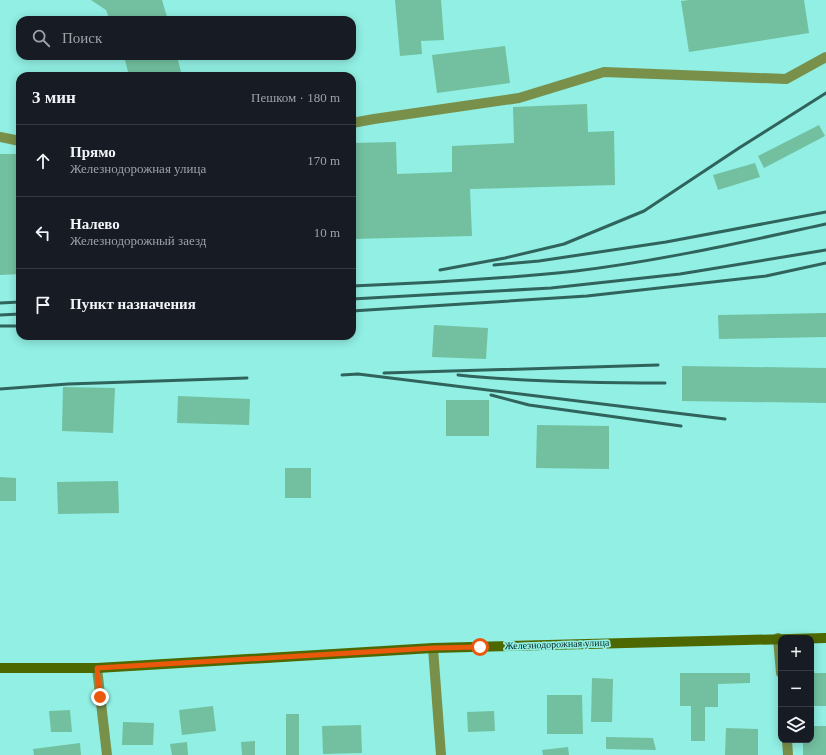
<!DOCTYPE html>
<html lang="ru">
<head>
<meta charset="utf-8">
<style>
	body { margin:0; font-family:Georgia,serif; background:#20242c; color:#f1f3f6 }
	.controls { position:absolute; right:12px; bottom:12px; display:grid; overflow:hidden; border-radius:8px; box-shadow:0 2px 10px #0003 }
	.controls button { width:36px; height:36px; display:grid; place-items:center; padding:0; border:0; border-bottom:1px solid #363941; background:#171b24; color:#f1f3f6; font:20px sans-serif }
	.stop { position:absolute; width:12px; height:12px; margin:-9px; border:3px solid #ea580c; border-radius:50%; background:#fff }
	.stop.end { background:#ea580c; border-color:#fff; box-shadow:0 1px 4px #0008 }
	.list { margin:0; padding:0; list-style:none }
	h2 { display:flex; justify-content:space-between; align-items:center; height:52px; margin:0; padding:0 16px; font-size:17px }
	h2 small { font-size:13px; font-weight:400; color:#9ea1a6 }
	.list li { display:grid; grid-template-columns:26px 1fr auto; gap:12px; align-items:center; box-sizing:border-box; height:72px; padding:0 16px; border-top:1px solid #363941 }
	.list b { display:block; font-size:15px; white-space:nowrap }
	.list p { margin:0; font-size:13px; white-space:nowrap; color:#9ea1a6 }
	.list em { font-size:13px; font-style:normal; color:#9ea1a6 }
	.icon { flex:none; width:22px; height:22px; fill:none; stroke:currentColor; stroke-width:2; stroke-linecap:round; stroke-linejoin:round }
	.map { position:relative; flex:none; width:826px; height:755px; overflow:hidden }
	.search { position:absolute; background:#171b24; box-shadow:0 2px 10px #0003; left:16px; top:16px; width:340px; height:44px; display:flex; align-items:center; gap:10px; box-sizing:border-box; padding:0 14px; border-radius:12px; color:#9ea1a6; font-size:15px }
	.panel { position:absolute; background:#171b24; box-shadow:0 2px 10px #0003; left:16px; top:72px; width:340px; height:268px; border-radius:12px }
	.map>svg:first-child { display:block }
</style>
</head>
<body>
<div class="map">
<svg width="826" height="755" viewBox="0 0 826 755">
	<rect width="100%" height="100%" fill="#91efe3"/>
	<g fill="#72c09f">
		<polygon points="91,0 162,0 168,20 110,20 106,10"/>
		<polygon points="395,0 441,0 444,40 421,41 422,54 400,56"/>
		<polygon points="689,0 804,0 809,33 689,52 681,1"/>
		<polygon points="505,46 510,83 437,93 432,55"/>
		<polygon points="124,56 177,56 182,76 129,76"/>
		<polygon points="587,104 588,132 614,131 615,185 470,189 472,236 352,239 352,143 396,142 397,174 452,172 452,146 514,143 513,107"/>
		<polygon points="819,125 825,136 764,168 758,156"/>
		<polygon points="0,154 20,154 20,274 0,275"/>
		<polygon points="755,163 760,177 718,190 713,175"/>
		<polygon points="826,313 826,337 719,339 718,315"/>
		<polygon points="434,325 488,328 486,359 432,357"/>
		<polygon points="682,366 826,368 826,403 682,401"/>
		<polygon points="63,387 115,388 113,433 62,431"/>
		<polygon points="178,396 250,399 249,425 177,423"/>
		<rect x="446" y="400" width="43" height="36"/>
		<polygon points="537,425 609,426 609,469 536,468"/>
		<rect x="285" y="468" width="26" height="30"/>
		<polygon points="0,477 16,478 16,501 0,501"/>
		<polygon points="118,481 119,513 58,514 57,482"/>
		<polygon points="680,673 750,673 750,683 718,684 718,707 705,707 705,741 691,741 691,706 680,706"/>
		<rect x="811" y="673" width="15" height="33"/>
		<polygon points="592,678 613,679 612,722 591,722"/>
		<polygon points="547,695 582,695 583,734 547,734"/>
		<polygon points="213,706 216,731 182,735 179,710"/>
		<polygon points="70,710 72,732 51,732 49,711"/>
		<polygon points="494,711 495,731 468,732 467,712"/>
		<rect x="286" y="714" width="13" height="41"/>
		<polygon points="123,722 154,723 153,745 122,745"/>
		<polygon points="361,725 362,753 323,754 322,726"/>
		<polygon points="811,726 826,726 826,755 803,755 803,740 811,740"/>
		<polygon points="726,728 758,729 758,755 725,755"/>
		<polygon points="606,737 653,738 656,750 606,749"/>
		<polygon points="255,741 255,755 242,755 241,742"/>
		<polygon points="187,742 188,755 172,755 170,744"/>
		<polygon points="80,743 81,755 34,755 33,749"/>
		<polygon points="568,747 569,755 543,755 542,750"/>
	</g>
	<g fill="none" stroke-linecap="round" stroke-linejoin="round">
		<g stroke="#78904a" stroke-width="10">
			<polyline points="352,123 374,119 519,98 604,72 786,79 826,57"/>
			<polyline points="0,137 20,141"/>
			<polyline points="778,638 781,673"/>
			<polyline points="433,648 441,755"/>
			<polyline points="97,668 107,755"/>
			<polyline points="787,740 788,755"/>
		</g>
		<polyline stroke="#4e6800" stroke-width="10" points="0,668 97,668 433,648 826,638"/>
		<g stroke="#31635d" stroke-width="3">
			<polyline points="494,265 539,261 666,242 826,212"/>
			<polyline points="440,270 505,258 564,244 644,211 739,148 826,93"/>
			<path d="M352,286C427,283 502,279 576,271C660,261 743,242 826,224"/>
			<polyline points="352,299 551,288 680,274 826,250"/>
			<polyline points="0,303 20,302"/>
			<polyline points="352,311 587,296 766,276 826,263"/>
			<polyline points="0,315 20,314"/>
			<polyline points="0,326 20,326"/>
			<polyline points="384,373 658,365"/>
			<polyline points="342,375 358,374 725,419"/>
			<path d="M458,375C527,382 596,383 665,383"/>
			<polyline points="0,389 68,384 247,378"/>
			<polyline points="491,395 529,405 681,426"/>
		</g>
	</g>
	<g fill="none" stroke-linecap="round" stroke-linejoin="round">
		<polyline stroke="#ea580c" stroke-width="5" points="100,697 97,668 433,648 480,647"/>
	</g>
	<g text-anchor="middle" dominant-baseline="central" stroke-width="3.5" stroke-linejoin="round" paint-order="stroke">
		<g font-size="10" fill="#052421" stroke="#91efe3">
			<text transform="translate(557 644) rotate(-2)">Железнодорожная улица</text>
		</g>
	</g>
</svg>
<div class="controls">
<button>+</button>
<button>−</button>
<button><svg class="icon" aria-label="layers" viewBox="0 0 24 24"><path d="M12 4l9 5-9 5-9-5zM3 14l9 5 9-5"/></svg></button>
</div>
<div class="stop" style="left:480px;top:647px"></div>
<div class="stop end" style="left:100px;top:697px"></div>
<div class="search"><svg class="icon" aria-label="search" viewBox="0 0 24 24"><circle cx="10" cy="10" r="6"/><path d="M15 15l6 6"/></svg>Поиск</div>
<section class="panel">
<h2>3 мин<small>Пешком · 180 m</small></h2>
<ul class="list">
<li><svg class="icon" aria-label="ahead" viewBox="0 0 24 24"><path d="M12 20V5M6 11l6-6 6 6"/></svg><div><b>Прямо</b><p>Железнодорожная улица</p></div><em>170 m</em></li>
<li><svg class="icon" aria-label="left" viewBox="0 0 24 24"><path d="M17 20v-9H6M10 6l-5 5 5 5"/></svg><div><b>Налево</b><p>Железнодорожный заезд</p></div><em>10 m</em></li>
<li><svg class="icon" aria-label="arrive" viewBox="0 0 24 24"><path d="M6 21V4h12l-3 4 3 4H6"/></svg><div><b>Пункт назначения</b></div></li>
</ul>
</section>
</div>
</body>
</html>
